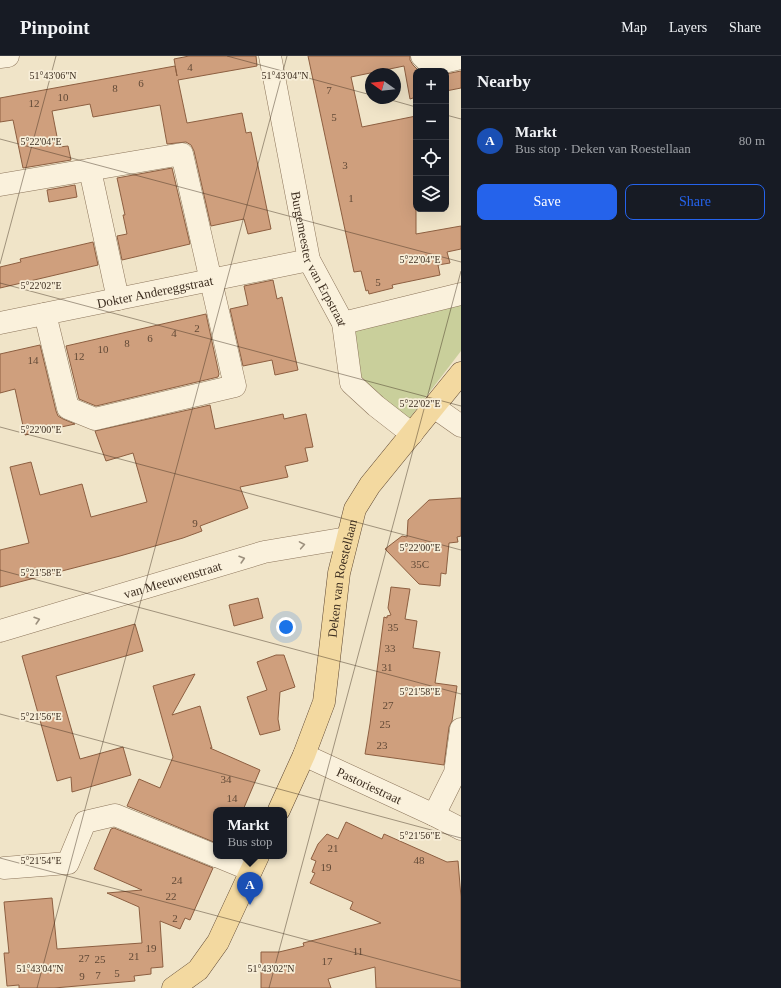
<!DOCTYPE html>
<html lang="en">
<head>
<meta charset="utf-8">
<style>
	body { margin:0; font-family:"Times New Roman",serif; background:#20242c; color:#f1f3f6 }
	.controls { position:absolute; right:12px; top:12px; display:grid; overflow:hidden; border-radius:8px; box-shadow:0 4px 16px #0002 }
	.controls button { width:36px; height:36px; display:grid; place-items:center; padding:0; border:0; border-bottom:1px solid #363941; background:#171b24; color:#f1f3f6; font:20px sans-serif }
	.compass { position:absolute; left:365px; top:12px; width:36px; height:36px; border-radius:50%; background:#171b24; box-shadow:0 4px 16px #0002; rotate:285deg }
	.you { position:absolute; left:286px; top:571px; width:14px; height:14px; margin:-10px; border:3px solid #fff; border-radius:50%; background:#1a73e8; box-shadow:0 0 0 6px #1a73e833 }
	.badge { display:grid; place-items:center; width:26px; height:26px; border-radius:50%; background:#2563eb; color:#fff; font-size:13px; font-weight:700 }
	.pin { position:absolute; translate:-50% -33px; filter:drop-shadow(0 1px 2px #0008) }
	.pin::after { content:''; position:absolute; top:21px; width:14px; height:12px; background:inherit; clip-path:polygon(0 0,100% 0,50% 100%) }
	.popup { position:absolute; left:213px; top:751px; width:74px; height:52px; box-sizing:border-box; display:grid; place-content:center; border-radius:8px; background:#171b24; filter:drop-shadow(0 1px 3px #0005); font-size:13px; white-space:nowrap; color:#9ea1a6 }
	.popup b { font-size:15px; color:#f1f3f6 }
	.popup::after { content:''; position:absolute; left:50%; top:100%; margin-left:-8px; border:8px solid transparent; border-top-color:#171b24 }
	.list { margin:0; padding:0; list-style:none }
	h2 { display:flex; justify-content:space-between; align-items:center; height:52px; margin:0; padding:0 16px; font-size:17px }
	h2 small { font-size:13px; font-weight:400; color:#9ea1a6 }
	.list li { display:grid; grid-template-columns:26px 1fr auto; gap:12px; align-items:center; box-sizing:border-box; height:64px; padding:0 16px; border-top:1px solid #363941 }
	.list b { display:block; font-size:15px; white-space:nowrap }
	.list p { margin:0; font-size:13px; white-space:nowrap; color:#9ea1a6 }
	.list em { font-size:13px; font-style:normal; color:#9ea1a6 }
	.actions { display:flex; gap:8px; padding:12px 16px }
	.actions a { flex:1; padding:9px 0; border:1px solid #2563eb; border-radius:8px; text-align:center; font-size:14px; color:#2563eb }
	.actions .main { background:#2563eb; color:#fff }
	.icon { flex:none; width:22px; height:22px; fill:none; stroke:currentColor; stroke-width:2; stroke-linecap:round; stroke-linejoin:round }
	.map { position:relative; flex:none; width:461px; height:932px; overflow:hidden }
	header { display:flex; align-items:center; gap:24px; box-sizing:border-box; height:56px; padding:0 20px; background:#171b24; border-bottom:1px solid #363941 }
	header strong { font-size:19px }
	nav { display:flex; gap:22px; margin-inline-start:auto; font-size:14px }
	main { display:flex }
	aside { flex:1; background:#171b24 }
	.map>svg:first-child { display:block }
</style>
</head>
<body>
<header>
<strong>Pinpoint</strong>
<nav><a>Map</a><a>Layers</a><a>Share</a></nav>
</header>
<main>
<div class="map">
<svg width="461" height="932" viewBox="0 0 461 932">
	<rect width="100%" height="100%" fill="#f0e4c8"/>
	<polygon fill="#c9cf9b" points="461,247 461,295 402,372 366,348 351,274"/>
	<g fill="#cf9f7d" stroke="#8d5f41">
		<polygon points="189,0 256,0 257,10 178,24 187,67 242,57 246,77 251,76 271,173 248,178 244,163 211,170 194,95 191,89 186,86 167,88 160,49 93,61 90,48 52,55 59,91 68,90 71,104 23,112 13,64 0,66 0,42 175,10 177,20 174,3"/>
		<polygon points="308,0 410,0 410,4 413,9 419,15 416,15 416,41 410,43 404,10 351,21 362,71 416,60 416,178 461,170 461,193 447,196 450,207 438,209 440,219 392,229 393,232 369,238 368,234 366,235 361,215 354,216"/>
		<polygon points="461,15 461,32 446,35 446,18"/>
		<polygon points="172,112 190,188 122,204 117,180 127,178 123,159 125,159 117,122"/>
		<polygon points="75,129 77,141 49,146 47,134"/>
		<polygon points="93,186 98,209 0,232 0,211 21,206 20,203"/>
		<polygon points="273,224 277,243 282,241 298,314 275,319 272,304 243,310 230,253 248,249 244,230"/>
		<polygon points="206,258 219,318 218,321 96,350 79,343 66,290"/>
		<polygon points="40,289 56,355 58,360 63,363 75,368 25,379 15,333 0,337 0,298"/>
		<polygon points="210,349 215,373 283,358 284,363 306,358 313,391 305,392 308,405 285,410 288,421 240,431 248,452 200,470 202,475 183,482 120,500 0,531 0,494 29,487 10,411 31,406 40,439 82,428 91,461 147,446 133,397 106,405 95,375"/>
		<polygon points="461,442 461,480 457,481 458,486 449,487 446,518 441,517 440,530 419,528 385,493 402,480 407,481 408,464 429,444"/>
		<polygon points="391,531 410,533 405,563 417,565 413,592 440,596 435,627 457,630 452,665 449,671 444,709 365,698 370,668 384,561 387,562 387,560 391,559 388,552"/>
		<polygon points="258,542 263,562 234,570 229,549"/>
		<polygon points="135,568 143,595 56,620 80,703 123,691 131,719 72,736 71,721 57,725 22,600"/>
		<polygon points="276,599 284,599 295,631 280,636 278,663 280,674 260,679 247,641 267,634 257,606"/>
		<polygon points="195,618 172,659 200,650 212,692 210,692 260,714 243,754 216,754 216,787 127,750 139,723 160,732 173,701 153,630"/>
		<polygon points="346,766 382,783 384,778 447,806 458,805 461,841 461,932 376,932 375,911 328,923 331,932 261,932 261,896 279,896 304,890 303,887 381,867 350,853 353,846 310,827 315,817 312,816 316,805 311,803 318,788 327,778 338,783"/>
		<polygon points="114,772 213,812 190,864 185,862 180,873 160,865 163,911 151,912 151,918 134,920 135,925 54,932 19,932 19,929 7,930 4,897 9,897 4,846 52,842 57,893 142,887 139,851 107,837 142,834 94,813 111,773"/>
	</g>
	<g fill="none" stroke-linecap="round" stroke-linejoin="round">
		<defs>
			<g id="minor">
				<path id="s1" d="M270,0L309,204L343,267L351,327L376,350L412,378"/>
				<polyline points="422,0 431,9 461,2"/>
				<polyline points="0,1 8,0"/>
				<polyline points="90,114 118,243"/>
				<polyline points="0,129 182,98 235,330 95,363 68,352 45,258"/>
				<path id="s2" d="M0,267L309,204"/>
				<polyline points="343,267 461,238"/>
				<polyline points="434,351 461,370"/>
				<path id="s3" d="M0,575L264,496L347,482"/>
				<path id="s4" d="M304,699L434,759L461,773"/>
				<polyline points="434,759 455,717 461,673"/>
				<polyline points="217,800 251,814"/>
				<polyline points="4,812 68,807 85,766 115,759 216,800"/>
			</g>
			<g id="major">
				<path id="s5" d="M279,754L304,699L324,646L339,517L355,453L370,429L461,317"/>
				<polyline points="173,932 198,914 218,886 258,800"/>
			</g>
		</defs>
		<use href="#minor" stroke="#8d765c" stroke-width="23"/>
		<use href="#major" stroke="#5b4430" stroke-width="23"/>
		<use href="#minor" stroke="#faf1dc" stroke-width="22"/>
		<use href="#major" stroke="#f3d9a0" stroke-width="22"/>
	</g>
	<defs><path id="oneway-chevron" d="M-2-3.5L2.5 0L-2 3.5" fill="none" stroke-width="1.6" stroke-linecap="round" stroke-linejoin="round"/></defs>
	<g stroke="#9c907e">
		<use href="#oneway-chevron" transform="translate(302 489) rotate(-10)"/>
		<use href="#oneway-chevron" transform="translate(242 503) rotate(-17)"/>
		<use href="#oneway-chevron" transform="translate(37 564) rotate(-17)"/>
	</g>
	<path fill="none" stroke="#3d2e20" stroke-width="1" stroke-opacity="0.45" d="M227,0L371,39M384,42L416,51M446,59L461,63M0,83L461,206M0,208L56,0M0,227L461,350M0,371L461,494M0,514L461,638M0,658L461,782M0,802L461,925M37,932L287,0M269,932L461,215"/>
	<g text-anchor="middle" dominant-baseline="central" stroke-width="3.5" stroke-linejoin="round" paint-order="stroke">
		<g font-size="11" fill="#624a37">
			<text x="190" y="11">4</text>
			<text x="141" y="27">6</text>
			<text x="115" y="32">8</text>
			<text x="329" y="34">7</text>
			<text x="63" y="41">10</text>
			<text x="34" y="47">12</text>
			<text x="334" y="61">5</text>
			<text x="345" y="109">3</text>
			<text x="351" y="142">1</text>
			<text x="378" y="226">5</text>
			<text x="197" y="272">2</text>
			<text x="174" y="277">4</text>
			<text x="150" y="282">6</text>
			<text x="127" y="287">8</text>
			<text x="103" y="293">10</text>
			<text x="79" y="300">12</text>
			<text x="33" y="304">14</text>
			<text x="195" y="467">9</text>
			<text x="420" y="508">35C</text>
			<text x="393" y="571">35</text>
			<text x="390" y="592">33</text>
			<text x="387" y="611">31</text>
			<text x="388" y="649">27</text>
			<text x="385" y="668">25</text>
			<text x="382" y="689">23</text>
			<text x="226" y="723">34</text>
			<text x="232" y="742">14</text>
			<text x="333" y="792">21</text>
			<text x="419" y="804">48</text>
			<text x="326" y="811">19</text>
			<text x="177" y="824">24</text>
			<text x="171" y="840">22</text>
			<text x="175" y="862">2</text>
			<text x="151" y="892">19</text>
			<text x="358" y="895">11</text>
			<text x="134" y="900">21</text>
			<text x="84" y="902">27</text>
			<text x="100" y="903">25</text>
			<text x="327" y="905">17</text>
			<text x="117" y="917">5</text>
			<text x="98" y="919">7</text>
			<text x="82" y="920">9</text>
		</g>
		<g font-size="13" fill="#3d2e20" stroke="#f7eed8">
			<text stroke="none"><textPath href="#s1" startOffset="210">Burgemeester van Erpstraat</textPath></text>
			<text stroke="none"><textPath href="#s2" startOffset="158">Dokter Andereggstraat</textPath></text>
			<text stroke="none"><textPath href="#s5" startOffset="242">Deken van Roestellaan</textPath></text>
			<text stroke="none"><textPath href="#s3" startOffset="180">van Meeuwenstraat</textPath></text>
			<text stroke="none"><textPath href="#s4" startOffset="72">Pastoriestraat</textPath></text>
		</g>
	</g>
	<g font-size="10" text-anchor="middle" fill="#3d2e20" stroke="#f7eed8" stroke-width="3.5" stroke-linejoin="round" paint-order="stroke">
		<text x="53" y="23">51°43'06"N</text>
		<text x="285" y="23">51°43'04"N</text>
		<text x="41" y="89">5°22'04"E</text>
		<text x="420" y="207">5°22'04"E</text>
		<text x="41" y="233">5°22'02"E</text>
		<text x="420" y="351">5°22'02"E</text>
		<text x="41" y="377">5°22'00"E</text>
		<text x="420" y="495">5°22'00"E</text>
		<text x="41" y="520">5°21'58"E</text>
		<text x="420" y="639">5°21'58"E</text>
		<text x="41" y="664">5°21'56"E</text>
		<text x="420" y="783">5°21'56"E</text>
		<text x="41" y="808">5°21'54"E</text>
		<text x="40" y="916">51°43'04"N</text>
		<text x="271" y="916">51°43'02"N</text>
	</g>
</svg>
<div class="controls">
<button>+</button>
<button>−</button>
<button><svg class="icon" aria-label="locate" viewBox="0 0 24 24"><circle cx="12" cy="12" r="6"/><path d="M12 2v4M12 18v4M2 12h4M18 12h4"/></svg></button>
<button><svg class="icon" aria-label="layers" viewBox="0 0 24 24"><path d="M12 4l9 5-9 5-9-5zM3 14l9 5 9-5"/></svg></button>
</div>
<svg class="compass" viewBox="-18 -18 36 36"><path d="M0-13l5 13h-10z" fill="#e53935"/><path d="M0 13l5-13h-10z" fill="#9ea1a6"/></svg>
<div class="you"></div>
<div class="pin badge" style="left:250px;top:849px;background:#1a4fb4">A</div>
<div class="popup"><b>Markt</b>Bus stop</div>
</div>
<aside>
<h2>Nearby<small></small></h2>
<ul class="list">
<li><span class="badge" style="background:#1a4fb4">A</span><div><b>Markt</b><p>Bus stop · Deken van Roestellaan</p></div><em>80 m</em></li>
</ul>
<div class="actions"><a class="main">Save</a><a>Share</a></div>
</aside>
</main>
</body>
</html>
